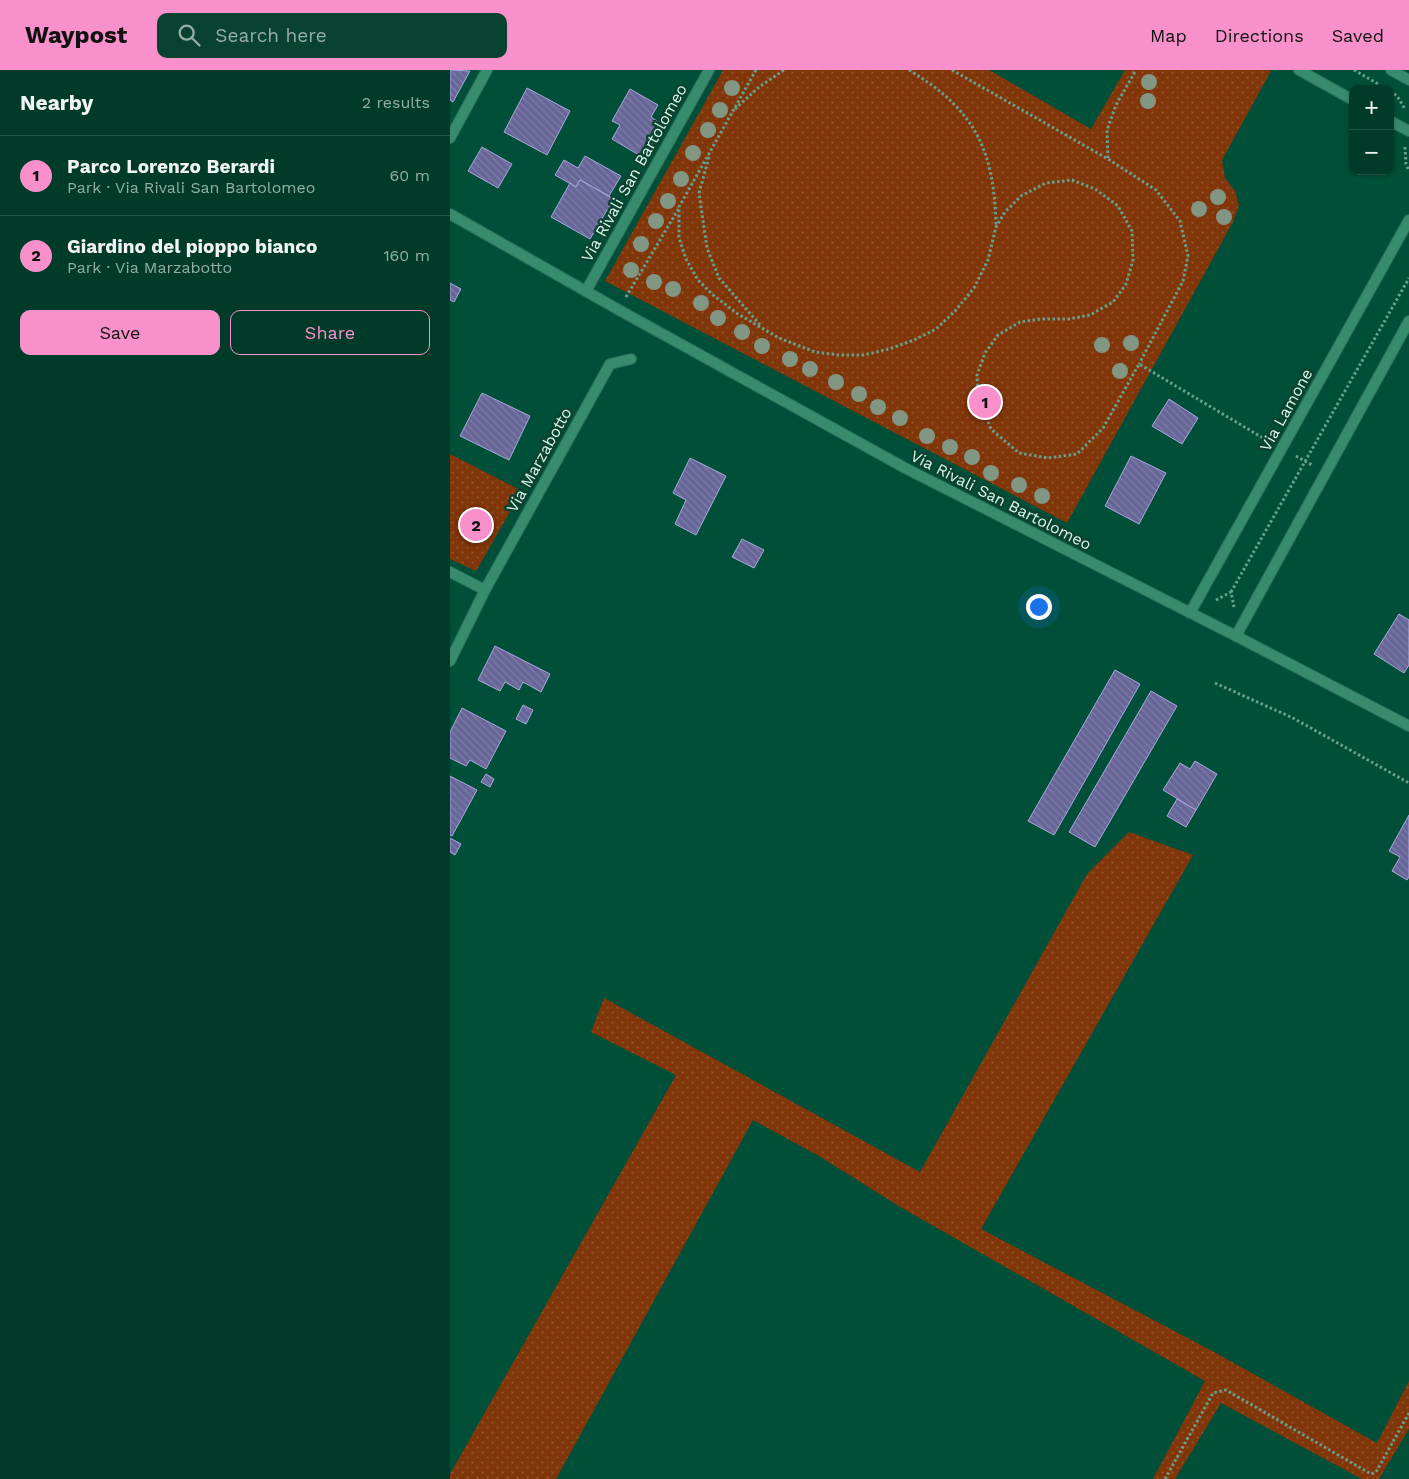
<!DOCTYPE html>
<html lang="en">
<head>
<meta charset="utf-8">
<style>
	body { margin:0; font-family:"Work Sans",sans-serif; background:#0a4232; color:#f1f3f6 }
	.controls { position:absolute; right:15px; top:15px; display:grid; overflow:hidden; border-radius:10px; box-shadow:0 1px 4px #0004 }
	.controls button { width:45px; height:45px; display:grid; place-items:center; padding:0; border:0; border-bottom:1px solid #225547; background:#003b2a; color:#f1f3f6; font:25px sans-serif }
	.you { position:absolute; left:588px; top:536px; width:18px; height:18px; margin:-12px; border:4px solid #fff; border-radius:50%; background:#1a73e8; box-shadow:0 0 0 8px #1a73e833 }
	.badge { display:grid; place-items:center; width:32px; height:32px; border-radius:50%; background:#f890cb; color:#111; font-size:16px; font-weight:700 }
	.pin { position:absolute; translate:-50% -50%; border:2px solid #fff; box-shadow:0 1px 5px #0006 }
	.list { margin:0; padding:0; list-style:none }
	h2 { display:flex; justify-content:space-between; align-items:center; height:65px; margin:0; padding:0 20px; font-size:21px }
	h2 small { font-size:16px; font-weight:400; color:#95ada8 }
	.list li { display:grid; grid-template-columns:32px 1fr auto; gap:15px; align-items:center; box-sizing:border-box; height:80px; padding:0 20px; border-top:1px solid #225547 }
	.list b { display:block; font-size:19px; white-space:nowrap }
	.list p { margin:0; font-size:16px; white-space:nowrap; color:#95ada8 }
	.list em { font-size:16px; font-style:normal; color:#95ada8 }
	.actions { display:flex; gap:10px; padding:15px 20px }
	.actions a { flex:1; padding:11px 0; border:1px solid #f890cb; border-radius:10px; text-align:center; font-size:18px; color:#f890cb }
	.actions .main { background:#f890cb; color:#111 }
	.icon { flex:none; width:28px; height:28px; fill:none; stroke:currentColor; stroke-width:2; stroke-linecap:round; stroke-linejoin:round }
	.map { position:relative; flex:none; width:959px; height:1409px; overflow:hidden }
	header { display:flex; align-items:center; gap:30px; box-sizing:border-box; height:70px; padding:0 25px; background:#f890cb; color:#111 }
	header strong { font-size:24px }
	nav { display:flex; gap:28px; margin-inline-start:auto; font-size:18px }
	.search { width:350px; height:45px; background:#0a4232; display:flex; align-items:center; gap:12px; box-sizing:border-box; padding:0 18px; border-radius:10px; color:#95ada8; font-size:19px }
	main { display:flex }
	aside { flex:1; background:#003b2a }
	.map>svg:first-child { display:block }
</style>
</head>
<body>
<header>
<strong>Waypost</strong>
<div class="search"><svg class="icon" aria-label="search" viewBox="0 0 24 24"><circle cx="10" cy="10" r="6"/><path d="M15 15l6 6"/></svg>Search here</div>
<nav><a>Map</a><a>Directions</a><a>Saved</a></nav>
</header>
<main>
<aside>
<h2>Nearby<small>2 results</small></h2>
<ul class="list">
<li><span class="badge">1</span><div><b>Parco Lorenzo Berardi</b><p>Park · Via Rivali San Bartolomeo</p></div><em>60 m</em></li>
<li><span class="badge">2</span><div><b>Giardino del pioppo bianco</b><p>Park · Via Marzabotto</p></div><em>160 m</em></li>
</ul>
<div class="actions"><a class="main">Save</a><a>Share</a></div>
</aside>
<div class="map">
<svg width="959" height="1409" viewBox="0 0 959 1409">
	<defs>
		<pattern id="grass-dots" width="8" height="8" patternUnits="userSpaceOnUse" patternTransform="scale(1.25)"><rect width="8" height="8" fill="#803609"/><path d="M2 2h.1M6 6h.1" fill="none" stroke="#91542d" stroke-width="1.8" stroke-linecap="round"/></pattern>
		<pattern id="building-back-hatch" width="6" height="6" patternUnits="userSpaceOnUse" patternTransform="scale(1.25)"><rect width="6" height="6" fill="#686699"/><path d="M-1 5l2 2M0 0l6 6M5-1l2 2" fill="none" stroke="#7d7da7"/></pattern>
	</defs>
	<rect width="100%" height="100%" fill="#004f38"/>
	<g fill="url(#grass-dots)">
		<polygon points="273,0 539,0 641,59 675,0 819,0 821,1 772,90 775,108 785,121 789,135 783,152 617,453 155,211"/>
		<polygon points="0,384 72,421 26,501 0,489"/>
		<polygon points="679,762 743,785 531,1159 766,1283 927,1373 959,1311 959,1359 929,1409 912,1409 771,1333 725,1409 703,1409 755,1311 452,1138 369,1086 303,1050 106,1409 0,1409 0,1404 226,1005 141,962 154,928 470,1102 637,804"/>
	</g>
	<g fill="url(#building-back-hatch)" stroke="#aaa8e0">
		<polygon points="0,0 20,1 3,32 0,30"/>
		<polygon points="77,18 120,41 97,85 54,62"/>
		<polygon points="180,19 208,35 201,47 213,55 194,88 162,69 170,55 162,51"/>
		<polygon points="32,77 62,94 48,118 18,101"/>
		<polygon points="135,86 171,106 159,126 130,110 126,117 105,105 114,90 128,98"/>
		<polygon points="130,110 169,132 163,143 157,140 140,169 101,147 120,113 126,117"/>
		<polygon points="0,213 11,219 4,232 0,230"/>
		<polygon points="32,323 80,346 59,390 10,366"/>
		<polygon points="719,329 748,348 732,374 702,356"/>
		<polygon points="681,386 716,403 689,454 655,436"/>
		<polygon points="240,388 276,406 246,465 225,454 236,430 223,423"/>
		<polygon points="292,469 314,480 304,498 282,487"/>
		<polygon points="949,544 959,550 959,595 954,603 924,584"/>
		<polygon points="45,576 100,604 91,622 73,612 69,620 55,612 50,621 28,610"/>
		<polygon points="665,600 690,614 604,765 578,751"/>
		<polygon points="701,621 727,636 645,777 619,762"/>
		<polygon points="73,635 83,640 76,654 66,649"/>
		<polygon points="12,638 56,661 36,699 20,690 16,696 0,688 0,662"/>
		<polygon points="745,691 767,704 746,740 713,720 730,693 740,699"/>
		<polygon points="36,704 44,709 40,717 31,712"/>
		<polygon points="0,706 27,720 2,766 0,765"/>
		<polygon points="727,729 746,740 736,757 717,746"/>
		<polygon points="959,745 959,807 957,810 942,801 950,787 939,781"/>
		<polygon points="0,768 11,774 5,785 0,782"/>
	</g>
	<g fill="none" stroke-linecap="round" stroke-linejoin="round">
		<defs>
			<g id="street">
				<polyline points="849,0 903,30"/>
				<polyline points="941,0 959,10"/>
				<polyline points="940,51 959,61"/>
				<polyline points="0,68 37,0"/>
				<polyline points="0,144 169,240 455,398 786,566 959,656"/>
				<polyline points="136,221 259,0"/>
				<polyline points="0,502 35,520 0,591"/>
				<polyline points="35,520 160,294 181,289"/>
				<polyline points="740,543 959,150"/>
				<polyline points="786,566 959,251"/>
			</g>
		</defs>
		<use href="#street" stroke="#276d58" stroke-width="12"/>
		<g stroke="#67a08d" stroke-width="3" stroke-dasharray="2.5 2.5" stroke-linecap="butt">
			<polyline points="306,0 229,137 229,168 236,189 248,210 263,225 288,244 329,268 365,282 389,285 414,285 439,279 464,270 486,259 505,241 524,218 538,190 546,157 555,142 571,126 596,113 622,110 645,119 668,136 682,161 683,190 676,214 663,232 640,245 619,249 591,249 570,252 548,265 535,283 527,305 528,326 541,359 569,383 598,388 627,384 653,358 689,294 818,371"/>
			<path d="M459,0C525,40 544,79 546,155"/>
			<polyline points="502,0 658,89 706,120 730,151 738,186 733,211 689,294"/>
			<polyline points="904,0 930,15"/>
			<polyline points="940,21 947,26 955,39"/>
			<polyline points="285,39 309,17 334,0"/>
			<polyline points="955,77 956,94 959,101"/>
			<polyline points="259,87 249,123 257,178 269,208 311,256"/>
			<polyline points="658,88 657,60 666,35 686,0"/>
			<polyline points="176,227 229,138"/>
			<polyline points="846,386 862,395"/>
			<polyline points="781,522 959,208"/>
			<polyline points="766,530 781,522 784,537"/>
			<polyline points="765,613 843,648 959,713"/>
			<polyline points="715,1409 763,1323 776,1320 921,1404 926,1402 959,1343"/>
		</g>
		<use href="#street" stroke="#368c6d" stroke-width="10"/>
	</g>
	<g fill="#829684">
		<circle cx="699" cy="12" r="8"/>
		<circle cx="282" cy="18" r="8"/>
		<circle cx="698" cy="31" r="8"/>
		<circle cx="270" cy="40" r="8"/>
		<circle cx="258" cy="60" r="8"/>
		<circle cx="243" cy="83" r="8"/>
		<circle cx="231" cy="109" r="8"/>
		<circle cx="768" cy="127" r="8"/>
		<circle cx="218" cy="131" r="8"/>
		<circle cx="749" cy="139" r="8"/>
		<circle cx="774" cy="147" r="8"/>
		<circle cx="206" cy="151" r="8"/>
		<circle cx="191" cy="174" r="8"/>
		<circle cx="181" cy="200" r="8"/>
		<circle cx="204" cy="212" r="8"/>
		<circle cx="223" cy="219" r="8"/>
		<circle cx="251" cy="233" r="8"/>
		<circle cx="268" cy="248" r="8"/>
		<circle cx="292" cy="262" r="8"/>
		<circle cx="681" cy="273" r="8"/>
		<circle cx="652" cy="275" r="8"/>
		<circle cx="312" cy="276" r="8"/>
		<circle cx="340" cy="289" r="8"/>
		<circle cx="360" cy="299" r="8"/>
		<circle cx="670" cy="301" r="8"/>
		<circle cx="386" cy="312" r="8"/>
		<circle cx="409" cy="324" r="8"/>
		<circle cx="428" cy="337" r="8"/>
		<circle cx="450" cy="348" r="8"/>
		<circle cx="477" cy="366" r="8"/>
		<circle cx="500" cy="377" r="8"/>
		<circle cx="522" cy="387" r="8"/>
		<circle cx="541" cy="403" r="8"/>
		<circle cx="569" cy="415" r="8"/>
		<circle cx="592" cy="426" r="8"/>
	</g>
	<g text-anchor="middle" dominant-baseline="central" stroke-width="5" stroke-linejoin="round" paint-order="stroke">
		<g font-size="16" fill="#d8f8e9" stroke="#0c4230">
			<text transform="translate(184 103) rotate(-61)">Via Rivali San Bartolomeo</text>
			<text transform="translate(836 340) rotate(-61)">Via Lamone</text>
			<text transform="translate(89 390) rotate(-61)">Via Marzabotto</text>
			<text transform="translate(551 430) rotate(27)">Via Rivali San Bartolomeo</text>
		</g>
	</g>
</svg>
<div class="controls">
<button>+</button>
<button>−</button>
</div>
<div class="you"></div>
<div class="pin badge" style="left:535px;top:332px">1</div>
<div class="pin badge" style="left:26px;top:455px">2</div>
</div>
</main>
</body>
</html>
